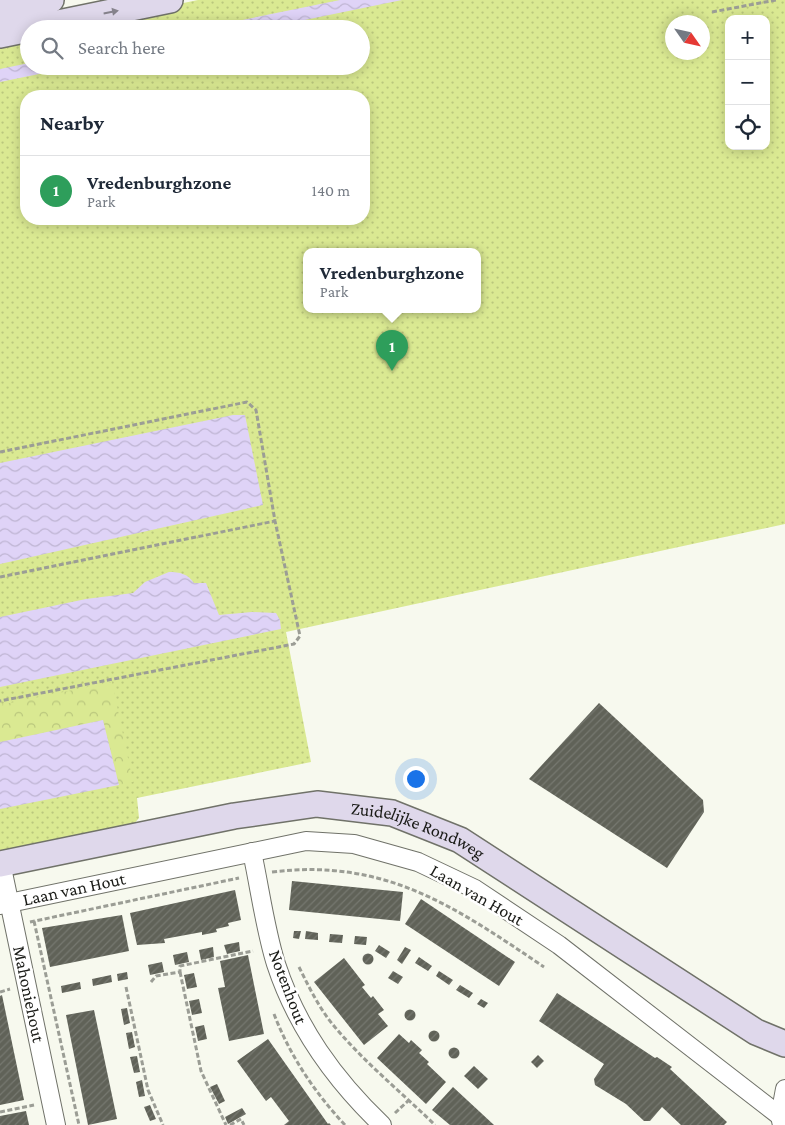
<!DOCTYPE html>
<html lang="en">
<head>
<meta charset="utf-8">
<style>
	body { margin:0; font-family:"Crimson Pro",serif; background:#f6f6f7; color:#1f2937 }
	.controls { position:absolute; right:15px; top:15px; display:grid; overflow:hidden; border-radius:10px; box-shadow:0 2px 12px #0003 }
	.controls button { width:45px; height:45px; display:grid; place-items:center; padding:0; border:0; border-bottom:1px solid #e0e1e3; background:#fff; color:#1f2937; font:25px sans-serif }
	.compass { position:absolute; left:665px; top:15px; width:45px; height:45px; border-radius:50%; background:#fff; box-shadow:0 2px 12px #0003; rotate:124deg }
	.you { position:absolute; left:415px; top:778px; width:18px; height:18px; margin:-12px; border:4px solid #fff; border-radius:50%; background:#1a73e8; box-shadow:0 0 0 8px #1a73e833 }
	.badge { display:grid; place-items:center; width:32px; height:32px; border-radius:50%; background:#0b8043; color:#fff; font-size:16px; font-weight:700 }
	.pin { position:absolute; translate:-50% -41px; filter:drop-shadow(0 1px 2px #0008) }
	.pin::after { content:''; position:absolute; top:26px; width:18px; height:15px; background:inherit; clip-path:polygon(0 0,100% 0,50% 100%) }
	.popup { position:absolute; left:303px; top:248px; width:178px; height:65px; box-sizing:border-box; display:grid; place-content:center; border-radius:10px; background:#fff; filter:drop-shadow(0 1px 4px #0005); font-size:16px; white-space:nowrap; color:#747a83 }
	.popup b { font-size:19px; color:#1f2937 }
	.popup::after { content:''; position:absolute; left:50%; top:100%; margin-left:-10px; border:10px solid transparent; border-top-color:#fff }
	.list { margin:0; padding:0; list-style:none }
	h2 { display:flex; justify-content:space-between; align-items:center; height:65px; margin:0; padding:0 20px; font-size:21px }
	h2 small { font-size:16px; font-weight:400; color:#747a83 }
	.list li { display:grid; grid-template-columns:32px 1fr auto; gap:15px; align-items:center; box-sizing:border-box; height:70px; padding:0 20px; border-top:1px solid #e0e1e3 }
	.list b { display:block; font-size:19px; white-space:nowrap }
	.list p { margin:0; font-size:16px; white-space:nowrap; color:#747a83 }
	.list em { font-size:16px; font-style:normal; color:#747a83 }
	.icon { flex:none; width:28px; height:28px; fill:none; stroke:currentColor; stroke-width:2; stroke-linecap:round; stroke-linejoin:round }
	.map { position:relative; flex:none; width:785px; height:1125px; overflow:hidden }
	.search { position:absolute; background:#fff; box-shadow:0 2px 12px #0003; left:20px; top:20px; width:350px; height:55px; display:flex; align-items:center; gap:12px; box-sizing:border-box; padding:0 18px; border-radius:28px; color:#747a83; font-size:19px }
	.panel { position:absolute; background:#fff; box-shadow:0 2px 12px #0003; left:20px; top:90px; width:350px; height:135px; border-radius:20px }
	.map>svg:first-child { display:block }
</style>
</head>
<body>
<div class="map">
<svg width="785" height="1125" viewBox="0 0 785 1125">
	<defs>
		<pattern id="green-dots" width="8" height="8" patternUnits="userSpaceOnUse" patternTransform="scale(1.25)"><rect width="8" height="8" fill="#dae992"/><path d="M2 2h.1M6 6h.1" fill="none" stroke="#bac77d" stroke-width="1.8" stroke-linecap="round"/></pattern>
		<pattern id="forest-crowns" width="20" height="18" patternUnits="userSpaceOnUse" patternTransform="scale(1.25)"><rect width="20" height="18" fill="#dae992"/><path d="M2 6a3 3 0 1 1 6 0M12 15a3 3 0 1 1 6 0" fill="none" stroke="#bac77d"/></pattern>
		<pattern id="water-waves" width="16" height="10" patternUnits="userSpaceOnUse" patternTransform="scale(1.25)"><rect width="16" height="10" fill="#dfd3f7"/><path d="M0 5q4-4 8 0t8 0" fill="none" stroke="#bfb5d3"/></pattern>
		<pattern id="building-hatch" width="6" height="6" patternUnits="userSpaceOnUse" patternTransform="scale(1.25)"><rect width="6" height="6" fill="#606258"/><path d="M-1 1l2-2M0 6l6-6M5 7l2-2" fill="none" stroke="#767870"/></pattern>
	</defs>
	<rect width="100%" height="100%" fill="#f7f9ee"/>
	<path fill="url(#green-dots)" fill-rule="evenodd" d="M198,0H785V524L286,632L311,762L137,798L139,818L133,825L0,852V40L29,34V66H361V29H57ZM729,19H766V146H729ZM672,22H702V52H672ZM26,96H364V219H26ZM307,252H477V310H307Z"/>
	<polygon fill="url(#forest-crowns)" points="112,682 133,782 119,785 103,720 0,742 0,705"/>
	<g fill="url(#water-waves)">
		<polygon points="340,0 402,0 261,29 198,29"/>
		<polygon points="29,63 29,66 78,66 0,82 0,69"/>
		<polygon points="233,415 245,415 263,505 0,564 0,463"/>
		<path d="M169,572C180,572 188,574 194,583H206L219,615L252,612L276,613L280,620L281,629L0,687V617L86,599L133,593L145,582Z"/>
		<polygon points="103,720 119,785 0,809 0,742"/>
	</g>
	<g fill="url(#building-hatch)">
		<polygon points="599,703 703,800 704,812 667,868 529,779"/>
		<polygon points="292,881 403,892 400,921 289,910"/>
		<polygon points="235,890 241,920 228,923 229,926 216,929 217,932 202,935 202,932 164,939 165,943 137,945 130,913"/>
		<polygon points="421,899 515,962 499,986 405,924"/>
		<polygon points="122,915 129,951 50,967 42,928"/>
		<polygon points="294,931 301,931 299,939 293,938"/>
		<polygon points="306,931 318,933 318,940 305,939"/>
		<polygon points="330,934 343,935 342,943 329,942"/>
		<polygon points="355,936 367,937 366,945 354,944"/>
		<polygon points="239,942 240,951 227,954 224,945"/>
		<polygon points="379,945 390,952 386,958 375,951"/>
		<polygon points="213,947 214,957 201,960 199,950"/>
		<polygon points="405,947 411,950 402,964 397,960"/>
		<polygon points="187,952 189,962 175,965 173,955"/>
		<circle cx="368" cy="959" r="5.5"/>
		<polygon points="248,955 264,1034 229,1041 218,988 225,987 220,961"/>
		<polygon points="419,957 432,966 428,971 415,963"/>
		<polygon points="344,958 365,985 362,987 371,998 373,996 384,1010 378,1014 388,1026 364,1045 314,982"/>
		<polygon points="162,962 164,972 150,975 148,965"/>
		<polygon points="393,971 403,977 398,984 388,978"/>
		<polygon points="439,971 453,980 449,985 436,976"/>
		<polygon points="127,972 128,979 118,981 117,974"/>
		<polygon points="194,973 197,987 187,989 184,975"/>
		<polygon points="111,975 112,982 93,986 92,979"/>
		<polygon points="80,982 81,989 62,993 61,986"/>
		<polygon points="460,985 473,993 469,998 456,990"/>
		<polygon points="557,993 655,1058 657,1057 672,1067 670,1069 727,1122 724,1125 681,1125 662,1107 650,1121 644,1121 626,1104 595,1085 594,1079 604,1064 539,1021"/>
		<polygon points="2,995 24,1100 0,1105 0,996"/>
		<polygon points="199,999 202,1013 192,1015 189,1001"/>
		<polygon points="481,999 488,1003 484,1008 477,1004"/>
		<polygon points="127,1008 130,1023 124,1025 121,1009"/>
		<circle cx="410" cy="1015" r="5.5"/>
		<polygon points="94,1010 117,1119 88,1125 66,1015"/>
		<polygon points="204,1025 207,1039 198,1041 195,1027"/>
		<circle cx="434" cy="1036" r="5.5"/>
		<polygon points="132,1032 135,1047 129,1049 126,1033"/>
		<polygon points="399,1034 409,1043 411,1040 422,1050 419,1053 429,1062 427,1064 446,1082 426,1104 377,1058"/>
		<polygon points="268,1039 328,1124 329,1123 331,1125 284,1125 289,1121 271,1097 266,1101 237,1061"/>
		<circle cx="454" cy="1053" r="5.5"/>
		<polygon points="538,1055 544,1061 537,1068 531,1062"/>
		<polygon points="137,1056 140,1072 134,1073 130,1057"/>
		<polygon points="474,1066 488,1079 478,1089 464,1076"/>
		<polygon points="142,1080 145,1096 139,1097 136,1082"/>
		<polygon points="217,1084 225,1101 219,1104 210,1087"/>
		<polygon points="453,1087 494,1125 450,1125 432,1110"/>
		<polygon points="150,1105 156,1119 150,1121 144,1107"/>
		<polygon points="242,1108 246,1114 228,1124 225,1117"/>
		<polygon points="26,1111 29,1125 0,1125 0,1116"/>
	</g>
	<g fill="none" stroke-linecap="round" stroke-linejoin="round">
		<defs>
			<g id="minor">
				<path d="M252,852C260,889 265,929 276,964C297,1028 334,1079 382,1125"/>
				<polyline points="1,863 56,1125"/>
				<polyline points="0,905 306,841 354,844 418,862 475,889 559,945 780,1116"/>
				<polyline points="782,1125 780,1116 785,1089"/>
			</g>
			<g id="secondary">
				<polyline points="0,11 51,0"/>
				<polyline points="29,29 170,0"/>
				<polyline points="0,35 29,29"/>
				<path id="s1" d="M0,864L234,816L317,804L392,813L460,840L756,1032L785,1044"/>
			</g>
		</defs>
		<use href="#minor" stroke="#707269" stroke-width="20"/>
		<use href="#secondary" stroke="#707269" stroke-width="28"/>
		<g stroke="#9b9d95" stroke-width="3" stroke-dasharray="5 2.5" stroke-linecap="butt">
			<polyline points="712,12 776,0"/>
			<polyline points="0,452 247,402 256,410 275,521 300,636 294,644 0,701"/>
			<polyline points="0,577 275,521"/>
			<path d="M272,872C386,858 455,907 544,967"/>
			<polyline points="34,921 79,1125"/>
			<polyline points="30,922 239,878"/>
			<path d="M299,967C309,987 319,1008 334,1026C364,1062 401,1092 435,1125"/>
			<polyline points="180,972 201,1071 226,1125"/>
			<polyline points="151,982 156,976 180,972 180,966 253,951"/>
			<polyline points="126,987 148,1090 163,1125"/>
			<polyline points="0,992 10,989"/>
			<path d="M274,1014C290,1056 315,1093 345,1125"/>
			<polyline points="0,1112 34,1105"/>
			<polyline points="395,1113 409,1100"/>
			<polyline points="230,1125 241,1119 244,1125"/>
		</g>
		<use href="#minor" stroke="#fff" stroke-width="18"/>
		<use href="#secondary" stroke="#dfd8eb" stroke-width="25"/>
	</g>
	<defs><path id="oneway-solid" d="M-6-.8H1V-3.2L6.5 0L1 3.2V.8H-6Z" transform="scale(1.25)"/></defs>
	<use fill="#86838c" href="#oneway-solid" transform="translate(111 12) rotate(-11)"/>
	<g text-anchor="middle" dominant-baseline="central" stroke-width="5" stroke-linejoin="round" paint-order="stroke">
		<g font-size="18" fill="#1a1b17" stroke="#fff">
			<text stroke="none"><textPath href="#s1" startOffset="428">Zuidelijke Rondweg</textPath></text>
			<text transform="translate(74 889) rotate(-12)">Laan van Hout</text>
			<text transform="translate(477 895) rotate(30)">Laan van Hout</text>
			<text transform="translate(288 987) rotate(69)">Notenhout</text>
			<text transform="translate(29 994) rotate(78)">Mahoniehout</text>
		</g>
	</g>
</svg>
<div class="controls">
<button>+</button>
<button>−</button>
<button><svg class="icon" aria-label="locate" viewBox="0 0 24 24"><circle cx="12" cy="12" r="6"/><path d="M12 2v4M12 18v4M2 12h4M18 12h4"/></svg></button>
</div>
<svg class="compass" viewBox="-18 -18 36 36"><path d="M0-13l5 13h-10z" fill="#e53935"/><path d="M0 13l5-13h-10z" fill="#747a83"/></svg>
<div class="you"></div>
<div class="pin badge" style="left:392px;top:371px;background:#2e9e5b">1</div>
<div class="popup"><b>Vredenburghzone</b>Park</div>
<div class="search"><svg class="icon" aria-label="search" viewBox="0 0 24 24"><circle cx="10" cy="10" r="6"/><path d="M15 15l6 6"/></svg>Search here</div>
<section class="panel">
<h2>Nearby<small></small></h2>
<ul class="list">
<li><span class="badge" style="background:#2e9e5b">1</span><div><b>Vredenburghzone</b><p>Park</p></div><em>140 m</em></li>
</ul>
</section>
</div>
</body>
</html>
